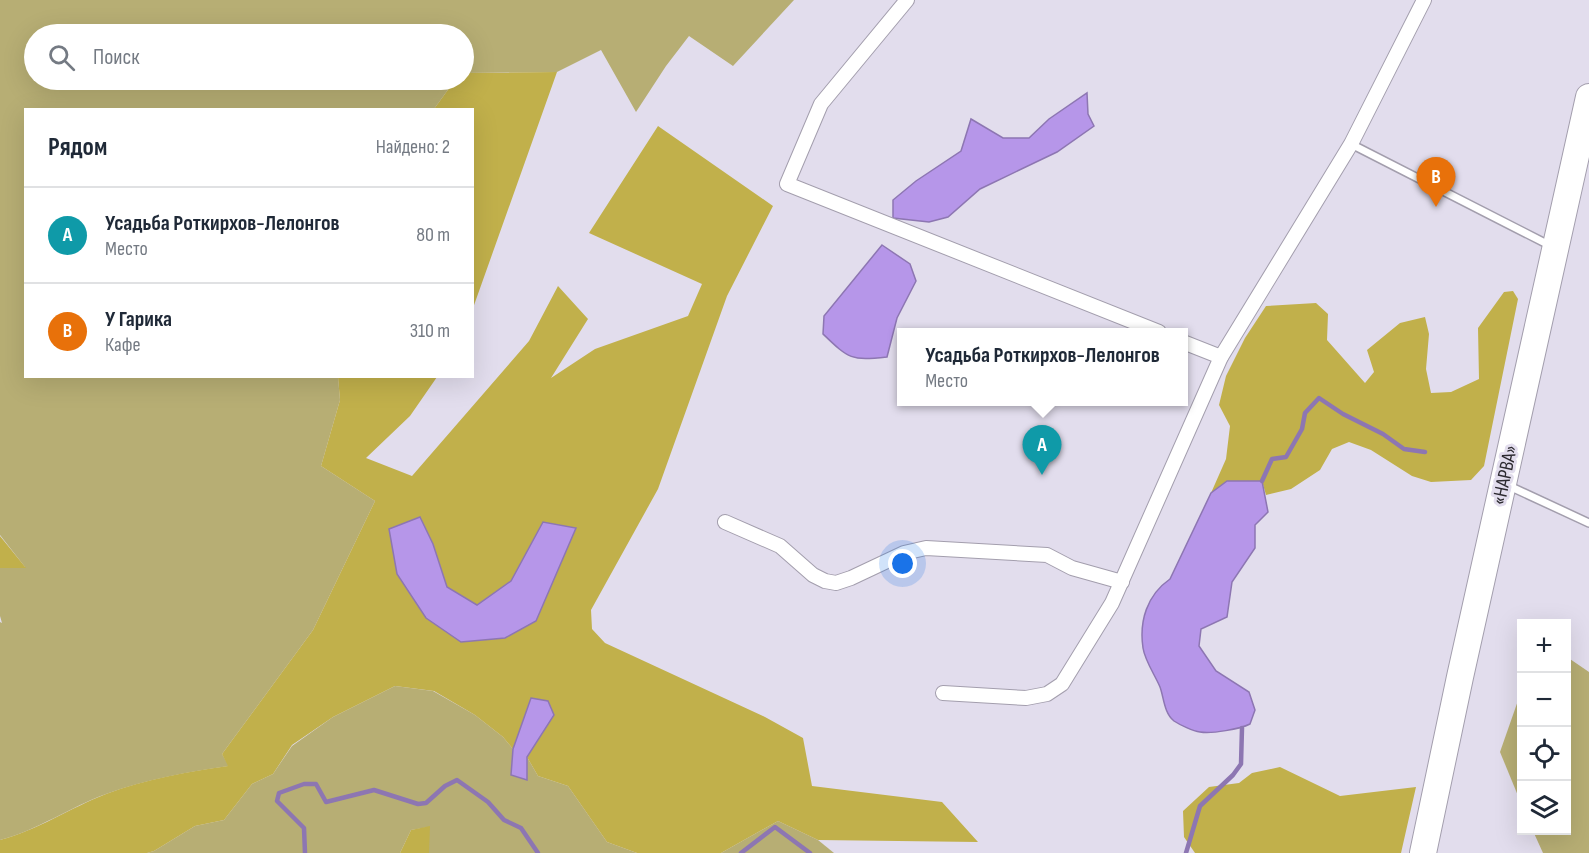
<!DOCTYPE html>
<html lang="ru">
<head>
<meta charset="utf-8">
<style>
	body { margin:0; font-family:"Sofia Sans Condensed",sans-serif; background:#f2f2f3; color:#1f2937 }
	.controls { position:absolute; right:18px; bottom:18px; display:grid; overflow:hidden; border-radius:0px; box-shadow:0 6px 24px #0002 }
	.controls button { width:54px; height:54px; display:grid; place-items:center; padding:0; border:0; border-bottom:2px solid #e0e1e3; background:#fff; color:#1f2937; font:30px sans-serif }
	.you { position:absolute; left:903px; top:564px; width:21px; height:21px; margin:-15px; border:4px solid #fff; border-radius:50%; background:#1a73e8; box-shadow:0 0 0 9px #1a73e833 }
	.badge { display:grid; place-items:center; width:39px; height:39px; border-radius:50%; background:#7a6c06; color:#fff; font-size:20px; font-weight:700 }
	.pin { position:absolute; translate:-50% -50px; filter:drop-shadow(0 2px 3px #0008) }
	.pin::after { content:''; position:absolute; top:32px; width:21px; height:18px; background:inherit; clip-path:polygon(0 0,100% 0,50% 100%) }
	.popup { position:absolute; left:897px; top:328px; width:291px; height:78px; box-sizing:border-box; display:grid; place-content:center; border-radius:0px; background:#fff; filter:drop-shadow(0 2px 4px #0005); font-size:20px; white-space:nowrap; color:#747a83 }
	.popup b { font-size:22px; color:#1f2937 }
	.popup::after { content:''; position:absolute; left:50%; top:100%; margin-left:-12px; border:12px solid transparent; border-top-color:#fff }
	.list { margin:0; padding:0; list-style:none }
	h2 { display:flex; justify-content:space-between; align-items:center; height:78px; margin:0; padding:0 24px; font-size:26px }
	h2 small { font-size:20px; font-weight:400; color:#747a83 }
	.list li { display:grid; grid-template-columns:39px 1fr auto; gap:18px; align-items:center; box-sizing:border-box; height:96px; padding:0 24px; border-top:2px solid #e0e1e3 }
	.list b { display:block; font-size:22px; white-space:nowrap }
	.list p { margin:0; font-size:20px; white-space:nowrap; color:#747a83 }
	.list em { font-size:20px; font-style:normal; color:#747a83 }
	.icon { flex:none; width:33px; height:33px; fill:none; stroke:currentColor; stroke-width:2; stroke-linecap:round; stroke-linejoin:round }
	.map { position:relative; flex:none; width:1589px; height:853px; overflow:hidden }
	.search { position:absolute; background:#fff; box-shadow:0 6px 24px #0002; left:24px; top:24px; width:450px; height:66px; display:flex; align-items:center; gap:15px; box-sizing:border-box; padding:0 21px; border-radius:33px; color:#747a83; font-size:22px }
	.panel { position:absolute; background:#fff; box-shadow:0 6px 24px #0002; left:24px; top:108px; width:450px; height:270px; border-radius:0px }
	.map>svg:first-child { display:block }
</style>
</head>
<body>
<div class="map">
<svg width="1589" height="853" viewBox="0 0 1589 853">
	<rect width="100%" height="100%" fill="#e2dded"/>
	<g fill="#b7ae74">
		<path d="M0,0H794L733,66L689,36L666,66L636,112L601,50L557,72L464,73V34H34V80H455L434,109L26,110V376L338,377L340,400L321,466L375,501L313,630L222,754L229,766C188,772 146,779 106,794C70,807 38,830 0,840V622L2,623L0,616V568L25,567L0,535Z"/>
		<polygon points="1567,657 1589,672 1589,853 1543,853 1533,831 1566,830"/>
		<polygon points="395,686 433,691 475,715 503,737 513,749 511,775 527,757 538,776 568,786 607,842 637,853 429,853 429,827 411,830 400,853 147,853 154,851 195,826 224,820 252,784 273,774 292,746 333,717"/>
		<polygon points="1521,692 1521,803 1500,752"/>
		<polygon points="778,821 818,840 834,853 721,853"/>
	</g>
	<g fill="#c1b04b" fill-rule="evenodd">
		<polygon points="557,72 473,308 472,110 434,109 455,80 464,80 464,73"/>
		<path d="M658,126L773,206L727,296L658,489L591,610L592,629L605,643L765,717L803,738L812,786L942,802L978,842L818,840L778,821L721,853H637L607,842L568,786L538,776L527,757L553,715L531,698L513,749L503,737L475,715L434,691L395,686L333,717L292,745L273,774L252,784L224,820L195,826L154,851L147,853H0V840C38,830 70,808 106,794C145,779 187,772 228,766L222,754L313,630L375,501L321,466L340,400L338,377H437L410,416L366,458L412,476L529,341L558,286L588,319L551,378L595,349L688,316L702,284L589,233ZM420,517L433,544L447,587L477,605L511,581L543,523L505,638L397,574Z"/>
		<polygon points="1513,291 1518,299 1484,466 1471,480 1431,482 1412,476 1371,450 1349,442 1332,449 1320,470 1291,489 1266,495 1262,481 1227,481 1211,493 1226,459 1230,426 1219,405 1226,376 1245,338 1266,306 1316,303 1328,314 1327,340 1365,383 1374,372 1367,350 1400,323 1425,317 1429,334 1426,369 1431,393 1451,392 1479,379 1478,328 1504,292"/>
		<polygon points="0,536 26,568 0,568"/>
		<polygon points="1280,767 1340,796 1416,787 1401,853 1195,853 1184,837 1183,811 1209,787 1239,783 1252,773"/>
		<polygon points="430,826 429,853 400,853 411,830"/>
	</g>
	<g fill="#b696e9" stroke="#8d76b2" stroke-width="1.5">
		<polygon points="1087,93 1088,114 1094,126 1057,152 980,189 948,217 929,222 893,218 893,200 916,181 961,151 971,119 1003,138 1029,138 1049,119"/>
		<path d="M882,245L910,264L916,281L897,318L887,357C851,361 849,359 823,334L824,316Z"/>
		<path d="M1227,481H1262L1268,512L1255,525V548L1232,582L1227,617L1201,629L1199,646L1216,671L1249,692L1255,710L1250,724C1240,729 1212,734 1200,732C1193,731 1180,725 1174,721C1164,713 1164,698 1160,687C1155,675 1145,661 1143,648C1139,621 1147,595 1170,579L1211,493Z"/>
		<polygon points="420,517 433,544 447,587 477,605 511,581 543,522 576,528 536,621 505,638 461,642 426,618 397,574 389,529"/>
		<polygon points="531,698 548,701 554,715 527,757 527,780 511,775 513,749"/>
	</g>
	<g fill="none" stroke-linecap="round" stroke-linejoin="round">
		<g stroke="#8d76b2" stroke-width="4.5">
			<polyline points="1262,481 1272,459 1286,457 1302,429 1305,413 1319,398 1343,414 1383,434 1404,449 1425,452"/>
			<polyline points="305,853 304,828 277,801 279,793 304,784 316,784 326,802 374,790 418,804 426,803 445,786 457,780 488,802 504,820 521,828 538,853"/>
			<polyline points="741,853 775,827 810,853"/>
			<polyline points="1186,853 1200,806 1233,775 1241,764 1242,728"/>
		</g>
		<defs>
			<g id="lane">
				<polyline points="1351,144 1549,245"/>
				<polyline points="1507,485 1589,523"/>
			</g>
			<g id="street">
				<polyline points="907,0 821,104 787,184 1159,332"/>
				<polyline points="1183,342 1221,357"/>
				<polyline points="725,522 780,546 813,575 825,581 836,583 851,578 904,553 926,548 1047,555 1072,568 1122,582"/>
				<polyline points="943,693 1026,698 1047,694 1062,684 1112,603 1221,357 1351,144 1424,0"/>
			</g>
			<polyline id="highway" points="1423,853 1460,677 1589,97"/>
		</defs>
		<use href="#lane" stroke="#a39ead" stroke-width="10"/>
		<use href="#street" stroke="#a39ead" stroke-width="16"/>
		<use href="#highway" stroke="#a39ead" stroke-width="28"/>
		<use href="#lane" stroke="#fff" stroke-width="7"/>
		<use href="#street" stroke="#fff" stroke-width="14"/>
		<use href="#highway" stroke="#fff" stroke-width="26"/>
	</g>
	<g text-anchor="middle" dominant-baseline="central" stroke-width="6" stroke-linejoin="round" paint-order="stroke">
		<g font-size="20" fill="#2c2a30" stroke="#e2dded">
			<text transform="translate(1505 475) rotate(-78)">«НАРВА»</text>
		</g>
	</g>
</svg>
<div class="controls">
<button>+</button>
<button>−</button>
<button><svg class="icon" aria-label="locate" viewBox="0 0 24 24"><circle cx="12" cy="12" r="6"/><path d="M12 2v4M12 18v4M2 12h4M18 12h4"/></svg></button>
<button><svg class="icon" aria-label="layers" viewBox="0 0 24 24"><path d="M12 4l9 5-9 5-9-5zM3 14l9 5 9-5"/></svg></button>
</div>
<div class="you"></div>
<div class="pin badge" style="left:1042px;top:475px;background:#0f9aa8">A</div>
<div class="popup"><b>Усадьба Роткирхов-Лелонгов</b>Место</div>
<div class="pin badge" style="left:1436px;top:207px;background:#e8710a">B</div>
<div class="search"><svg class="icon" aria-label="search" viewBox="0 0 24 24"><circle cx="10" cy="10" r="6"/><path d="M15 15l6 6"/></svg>Поиск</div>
<section class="panel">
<h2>Рядом<small>Найдено: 2</small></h2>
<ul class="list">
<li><span class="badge" style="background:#0f9aa8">A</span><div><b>Усадьба Роткирхов-Лелонгов</b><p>Место</p></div><em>80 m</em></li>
<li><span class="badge" style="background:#e8710a">B</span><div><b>У Гарика</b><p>Кафе</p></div><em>310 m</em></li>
</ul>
</section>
</div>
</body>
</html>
